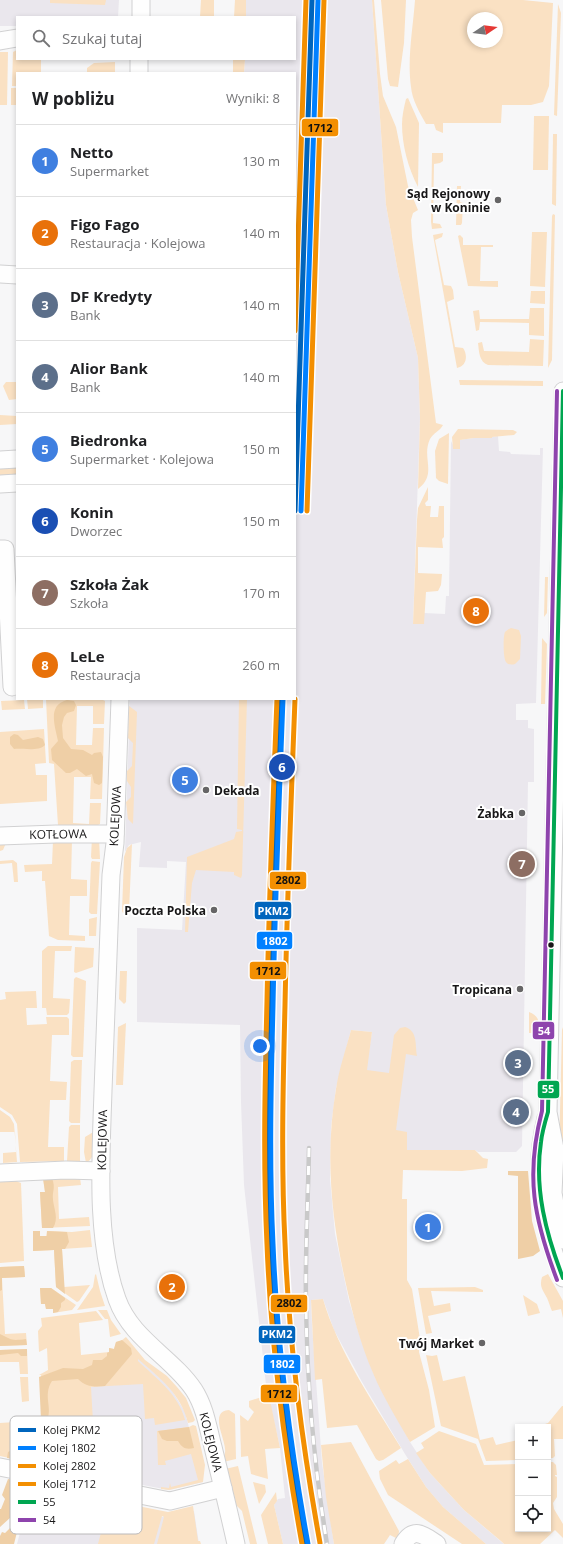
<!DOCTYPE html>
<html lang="pl">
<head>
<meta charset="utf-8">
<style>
	body { margin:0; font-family:"Open Sans",sans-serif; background:#f6f6f6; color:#202124 }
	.controls { position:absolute; right:12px; bottom:12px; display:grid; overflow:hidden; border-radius:0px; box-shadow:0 2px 6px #0003 }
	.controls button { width:36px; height:36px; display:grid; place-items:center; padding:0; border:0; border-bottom:1px solid #e0e0e0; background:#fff; color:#202124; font:20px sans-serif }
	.compass { position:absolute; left:467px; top:12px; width:36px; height:36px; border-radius:50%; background:#fff; box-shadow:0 2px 6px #0003; rotate:77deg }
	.you { position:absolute; left:260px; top:1046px; width:14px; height:14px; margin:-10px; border:3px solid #fff; border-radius:50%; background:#1a73e8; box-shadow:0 0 0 6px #1a73e833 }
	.badge { display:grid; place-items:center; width:26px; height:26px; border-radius:50%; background:#7c3aed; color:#fff; font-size:13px; font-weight:700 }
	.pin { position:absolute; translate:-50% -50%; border:2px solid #fff; box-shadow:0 1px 4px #0006 }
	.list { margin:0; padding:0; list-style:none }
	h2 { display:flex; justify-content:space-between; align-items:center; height:52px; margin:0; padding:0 16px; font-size:17px }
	h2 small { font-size:13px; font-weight:400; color:#757577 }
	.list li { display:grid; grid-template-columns:26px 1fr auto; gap:12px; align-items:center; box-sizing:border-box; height:72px; padding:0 16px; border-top:1px solid #e0e0e0 }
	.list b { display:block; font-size:15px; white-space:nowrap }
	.list p { margin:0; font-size:13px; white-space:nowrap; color:#757577 }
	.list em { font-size:13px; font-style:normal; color:#757577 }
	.icon { flex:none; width:22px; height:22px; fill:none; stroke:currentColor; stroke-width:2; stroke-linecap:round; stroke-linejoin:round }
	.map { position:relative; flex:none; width:563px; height:1544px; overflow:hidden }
	.search { position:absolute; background:#fff; box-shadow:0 2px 6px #0003; left:16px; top:16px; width:280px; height:44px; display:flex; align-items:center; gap:10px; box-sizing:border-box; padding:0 14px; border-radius:0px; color:#757577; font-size:15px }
	.panel { position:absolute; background:#fff; box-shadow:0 2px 6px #0003; left:16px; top:72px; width:280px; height:628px; border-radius:0px }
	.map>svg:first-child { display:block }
</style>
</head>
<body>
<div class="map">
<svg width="563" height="1544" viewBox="0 0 563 1544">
	<rect width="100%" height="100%" fill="#f7f7f8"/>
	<g fill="#eae7ed">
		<polygon points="0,0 119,0 118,17 17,17 17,26 0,26"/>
		<polygon points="246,0 372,0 386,205 398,272 418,358 420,418 413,624 423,624 424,613 445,614 446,596 449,596 451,441 453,445 453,449 459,449 459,440 474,438 491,438 492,437 498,436 499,451 510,452 511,454 540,455 540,448 543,448 536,703 516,704 516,720 528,720 528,728 534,729 534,782 528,782 522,1146 516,1152 478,1152 475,1150 395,1151 366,1070 372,1032 351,1030 336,1088 331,1127 330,1179 335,1234 349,1301 361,1340 373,1372 410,1442 430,1473 464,1510 504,1544 486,1544 443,1507 426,1487 405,1454 362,1382 334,1330 323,1299 311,1300 312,1325 322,1463 334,1544 283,1544 274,1505 278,1499 285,1498 280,1448 266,1385 244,1185 241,1102 240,1025 137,1022 137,928 182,930 186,862 167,861 167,868 139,867 141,842 129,845 125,852 130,699 295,699 295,73 244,73 245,59 295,59 295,17 246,17"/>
		<polygon points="129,1350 170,1387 185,1412 203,1482 169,1490 48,1467 45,1462 45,1445 41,1375"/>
		<polygon points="31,1491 163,1517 194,1511 199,1544 17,1544"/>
	</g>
	<g fill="#fae1c3" fill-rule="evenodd">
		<polygon points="50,0 106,0 105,5 50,3"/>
		<polygon points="201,0 214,0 214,17 200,17"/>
		<polygon points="235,0 246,0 246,17 234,17"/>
		<path d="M372,0H374L380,74L383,96L396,127L408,186L418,210L413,213L411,220L412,237L436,423L443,425C440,431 433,433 430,439C421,458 438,474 418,489L420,418L418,358L398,272L386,205Z"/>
		<polygon points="381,0 406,0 404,43 398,87 390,86 388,79"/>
		<path d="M415,0H523L553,3L549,86L543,102L531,105H502L501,123H443V133L436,130L434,124H426C420,113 412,100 411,87C407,59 413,28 415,0ZM473,18H497V42H473Z"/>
		<polygon points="558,4 561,13 557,116 554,115"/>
		<polygon points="17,50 17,59 41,59 41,73 17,73 17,86 12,86 13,52"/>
		<polygon points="0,52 8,52 7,105 0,105"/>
		<polygon points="233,59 245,59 244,73 233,73"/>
		<polygon points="115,62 115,73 87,73 87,68 94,63"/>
		<rect x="11" y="88" width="6" height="17"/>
		<path d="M408,98L419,123L418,187C408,168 402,145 402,124C402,116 404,107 406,99Z"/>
		<polygon points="534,116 549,116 548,170 533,170"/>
		<polygon points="553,134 557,134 556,206 552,204"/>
		<polygon points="432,153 443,153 443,161 440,163 434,164 433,223 440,224 442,228 432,229 431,222"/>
		<polygon points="457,186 461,186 460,202 463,203 462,223 461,225 456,225"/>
		<polygon points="553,214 555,215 552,360 548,368 552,216"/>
		<polygon points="532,232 547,232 545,287 530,286"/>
		<path d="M443,233L442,237L435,240L444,285L451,286L453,290L454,299L447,302L455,347L463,348C468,355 467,366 457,368L433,235Z"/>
		<polygon points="460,235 463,238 463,245 493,245 493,247 481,247 480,281 498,281 498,287 468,286 458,236"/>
		<polygon points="531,291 545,291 545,304 530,303"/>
		<polygon points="530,308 544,308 544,336 529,335 529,323 480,322 479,330 476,331 473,311 479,310 480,319 529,319"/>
		<path d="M530,339L544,340L543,366L488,365C479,362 479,351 478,343L482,342L484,351L529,352Z"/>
		<polygon points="459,380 543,381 543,386 460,385"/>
		<polygon points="6,382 17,382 17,399 9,400 3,386"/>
		<polygon points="0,415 17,416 17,424 0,425"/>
		<polygon points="458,429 513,430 517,432 514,435 492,437 492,438 474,438 460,440 460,449 453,449 452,437"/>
		<polygon points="449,433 448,484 439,481 436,478 435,451 439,439"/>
		<polygon points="17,466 17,477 0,478 0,467"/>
		<polygon points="428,487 428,500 425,503 426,506 431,506 430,517 438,517 439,506 444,506 444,537 442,539 443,548 418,547 418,573 442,574 441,585 438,591 426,592 424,624 413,624 417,520 418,508"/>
		<polygon points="545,577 548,577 547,613 544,617"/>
		<path d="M511,628L519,630L521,636L520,659L515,664C512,665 508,665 506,662C503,658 503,636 505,632C506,631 509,629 511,628Z"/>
		<polygon points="542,638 547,644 545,704 541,704"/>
		<polygon points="27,699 43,699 43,708 28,709"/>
		<polygon points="46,699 101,699 105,701 104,724 93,724 93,706 77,706 76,745 92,745 93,728 104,728 102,799 90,799 91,777 74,777 73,823 89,824 90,803 101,803 100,824 94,827 58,825 54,764 49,763"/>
		<polygon points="239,699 247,699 242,875 241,878 234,875 234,872 196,870 192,883 188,932 185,932 187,857 234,839 236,832 242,831 242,830 237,829"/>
		<polygon points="24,700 25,709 2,710 1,701"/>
		<polygon points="129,706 137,712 133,824 128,819 126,802 131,797 131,787 127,781 127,771 132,766 133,743 128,738"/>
		<polygon points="44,729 46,763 35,764 36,775 47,775 47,801 0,804 0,732"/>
		<polygon points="92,837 99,838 100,859 92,859 91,857"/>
		<polygon points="72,840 71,879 87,880 87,896 70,896 69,935 85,936 85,941 58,940 49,936 45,881 42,881 42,871 25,872 24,865 52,864 53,841 6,843 3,850 0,851 0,843"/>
		<polygon points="132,844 129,911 127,914 123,913 122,911 124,857 127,848"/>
		<polygon points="13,860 17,863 18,882 14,882 12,863 0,864 0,861"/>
		<polygon points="92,861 100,862 97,914 91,914 89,912 91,863"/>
		<polygon points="97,917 96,936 89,936 89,919"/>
		<polygon points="48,946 72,946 71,951 55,951 53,998 70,999 69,1013 67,1015 47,1015 46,1008 42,1008 42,951"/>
		<polygon points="75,947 94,948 93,967 76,973 74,972"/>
		<polygon points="120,971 127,971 126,1002 124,1004 119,999"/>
		<polygon points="76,977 86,981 83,1057 73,1057 71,1055 74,979"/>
		<polygon points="36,991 37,1008 26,1008 27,1025 47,1024 46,1017 67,1017 69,1019 69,1035 52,1035 50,1081 67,1082 66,1100 50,1100 48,1147 64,1147 64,1161 20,1162 17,1124 12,1115 0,1107 0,1000 6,999 5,992"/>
		<path d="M529,1012C540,1016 539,1023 539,1033H529Z"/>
		<polygon points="126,1023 123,1085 116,1085 118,1027"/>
		<path d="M405,1027C418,1031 415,1045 417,1056L406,1054L396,1130L407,1132V1150H475L483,1158L488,1159L487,1168L462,1171L403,1170L402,1199H407V1280L412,1289L420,1339L419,1352L429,1390L435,1427L410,1442C397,1419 383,1397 373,1373C360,1343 352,1312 345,1280C331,1217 325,1153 336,1089C339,1069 346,1049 351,1030L372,1032L367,1070L389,1073L394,1035L400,1028Z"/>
		<polygon points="563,1027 563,1149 559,1152 562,1030"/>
		<polygon points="74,1060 82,1060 80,1123 71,1123 69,1121 71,1062"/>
		<polygon points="0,1110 10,1117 14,1124 17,1162 3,1163 3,1153 16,1152 15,1132 0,1132"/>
		<polygon points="71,1125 80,1125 80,1161 67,1161 69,1127"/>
		<path d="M95,1131C94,1143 97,1157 86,1163L84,1152L85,1137Z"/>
		<polygon points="43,1178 80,1178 81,1185 58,1187 59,1219 89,1217 90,1226 42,1228 40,1192 45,1192"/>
		<polygon points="13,1180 21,1183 24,1261 0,1263 0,1181"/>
		<polygon points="90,1230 92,1247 62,1249 64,1287 90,1285 79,1301 77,1302 56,1287 54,1250 33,1251 33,1231 40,1231 40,1236 46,1236 47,1231 72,1232"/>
		<polygon points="24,1266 25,1277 2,1278 5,1334 26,1333 27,1345 0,1346 0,1267"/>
		<polygon points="96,1274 100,1291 105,1306 77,1310 93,1287 95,1275"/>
		<path d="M548,1274L563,1301V1318L561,1309L552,1311C550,1307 549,1302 547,1298C543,1290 539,1287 542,1277Z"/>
		<polygon points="475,1287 483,1290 483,1292 431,1291 434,1306 450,1303 451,1311 428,1316 432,1333 426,1334 418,1288"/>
		<polygon points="40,1288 51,1288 76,1305 72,1310 53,1313 53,1309 46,1309 45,1304 41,1304"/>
		<polygon points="523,1295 537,1304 540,1313 528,1316"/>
		<path d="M323,1299C338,1351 373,1402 401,1448L383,1460L379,1461L376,1459L357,1425L327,1428L322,1379L315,1380L311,1300Z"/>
		<polygon points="98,1310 107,1310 111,1320 121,1334 110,1337 108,1319 105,1319"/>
		<path d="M96,1311L103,1320L79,1323L81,1355L109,1352V1348L114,1349L116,1342L121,1341L126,1337L145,1360L167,1376L177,1387L186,1398L195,1420L193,1422L188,1423C181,1394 160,1378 138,1359V1361C156,1378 179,1395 185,1420L155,1425L154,1418L145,1419L143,1384L91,1387L95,1457L50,1448L45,1445L41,1375H39L48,1370L47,1348L39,1352L38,1331L42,1326L41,1318Z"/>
		<polygon points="27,1349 28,1374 20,1374 19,1362 0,1362 0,1350"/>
		<polygon points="426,1355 432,1356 437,1355 443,1381 465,1376 480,1440 493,1437 496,1445 518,1440 518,1460 486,1461 478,1439 441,1426"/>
		<polygon points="20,1377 28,1377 29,1401 22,1402"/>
		<polygon points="268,1395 270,1400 280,1448 265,1449 268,1479 251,1474 248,1456 241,1457 240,1415 248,1421 254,1412 249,1407 249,1401"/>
		<polygon points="562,1406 563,1406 563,1439 554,1439 555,1456 553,1458 548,1458 548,1427 536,1427 548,1423"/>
		<path d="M229,1410L235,1414L236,1459L223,1462C223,1457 226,1453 225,1449C225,1438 209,1411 229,1410Z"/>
		<polygon points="30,1421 32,1457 28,1462 0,1456 0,1423"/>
		<polygon points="193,1425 196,1426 205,1465 203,1482 169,1490 161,1489 161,1487 169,1488 170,1483 171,1487 198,1480 191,1454 165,1461 166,1465 158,1465 157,1431 189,1427"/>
		<polygon points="439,1431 476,1444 484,1465 518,1464 518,1529 548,1529 548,1462 553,1462 556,1465 557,1475 555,1475 555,1476 557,1477 557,1497 553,1503 554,1509 563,1524 563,1538 555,1530 540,1544 504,1544 502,1542 464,1510 430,1473 416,1453 424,1448 421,1443"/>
		<polygon points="351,1442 399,1531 398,1539 390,1535 384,1544 334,1544 326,1497 321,1445"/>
		<polygon points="408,1459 426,1487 443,1507 486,1544 462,1544 388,1495 380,1479 379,1471 396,1460 399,1464"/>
		<polygon points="238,1466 257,1544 250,1544 242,1511 234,1503 225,1469"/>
		<polygon points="253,1482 265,1485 266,1492 259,1504"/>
		<polygon points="32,1485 168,1512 193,1506 198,1541 200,1541 201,1544 157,1544 164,1517 162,1516 154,1544 98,1544 108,1506 63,1497 57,1523 24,1515"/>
		<polygon points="276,1492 277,1501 274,1505 283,1544 268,1544 261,1515"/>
	</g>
	<g fill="#efcfa6">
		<path d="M67,700L74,701L76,705L74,711L67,713L64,717L62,725L63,738L71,749L83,750L92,755L94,753L101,752L103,757L102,783L99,785L94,783L92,774L86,776L77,769L70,773H66L52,760L51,749L58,741C55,726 47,705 67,700Z"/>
		<path d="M14,734L18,735L23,740L38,737L43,739L45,745C38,752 23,748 14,749L10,744V737Z"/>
		<polygon points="508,1171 528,1171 532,1221 540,1251 533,1256 518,1259 518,1176 508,1175"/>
		<path d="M43,1178H52C56,1189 52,1190 53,1200C54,1209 59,1219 53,1228H42L40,1192H45Z"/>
		<polygon points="33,1231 40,1231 40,1236 47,1236 47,1231 67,1232 69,1242 65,1249 62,1249 65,1294 56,1287 54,1250 33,1251"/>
		<polygon points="24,1266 25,1277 2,1278 2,1290 0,1291 0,1267"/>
		<polygon points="40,1288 51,1288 65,1298 65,1300 61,1303 61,1307 58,1312 53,1313 53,1309 46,1309 45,1304 41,1304"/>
		<path d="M0,1334C13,1340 10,1341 26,1339L27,1345L0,1346Z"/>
		<path d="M122,1340L131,1348L132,1354L105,1386C94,1387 86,1387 78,1379L52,1381C42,1396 54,1409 46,1422L41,1420L39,1377L63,1368L83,1369L92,1365L93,1360H102L107,1356V1353L109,1352V1348L114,1349L116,1342Z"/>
		<polygon points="27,1349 27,1356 21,1356 18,1353 0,1355 0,1350"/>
		<path d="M189,1427L194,1448C186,1450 182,1448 178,1441H167L162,1439L158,1431Z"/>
		<path d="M23,1444H27L32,1446C32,1452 34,1459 28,1462L7,1458L8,1452L15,1448H20Z"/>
		<polygon points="8,1479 27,1484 22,1507 0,1527 0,1509 1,1509 5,1499 2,1495"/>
		<polygon points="20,1515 24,1515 22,1521 20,1520 14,1544 0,1544 0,1536 2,1532 5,1533 10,1528 10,1525"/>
	</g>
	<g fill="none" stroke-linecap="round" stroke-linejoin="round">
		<defs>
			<g id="minor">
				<polyline points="141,17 141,0"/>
				<polyline points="0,41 17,38"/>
				<polyline points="139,73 139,59"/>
				<polyline points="0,274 17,275"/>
				<polyline points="563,391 548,1112 555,1149 553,1193 559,1225 563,1240"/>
				<polyline points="0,460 17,459"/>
				<polyline points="0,484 17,483"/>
				<polyline points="0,549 5,549 12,687"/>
				<path d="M120,699L115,843L111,875C108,947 105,1019 103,1091C101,1156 95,1238 117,1299C131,1339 172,1357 194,1390C205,1407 208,1428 213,1447C221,1480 229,1512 236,1544"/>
				<polyline points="0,836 56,834 115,834"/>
				<path d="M546,1118C532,1174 542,1225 563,1278"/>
				<polyline points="0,1173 66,1170 101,1171"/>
				<polyline points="0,1467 170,1501 223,1488"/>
				<path d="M403,1544C414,1526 424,1535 437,1544"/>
			</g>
		</defs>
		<use href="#minor" stroke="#d1d1d2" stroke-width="19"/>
		<use href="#minor" stroke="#fefefe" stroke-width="17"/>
		<defs>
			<path id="rail" d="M309,1148C308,1201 305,1253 306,1306C307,1386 314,1465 327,1544"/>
		</defs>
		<use href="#rail" stroke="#c9c9c9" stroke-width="4.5"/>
		<use href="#rail" stroke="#fff" stroke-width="3" stroke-dasharray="9" stroke-linecap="butt"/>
		<defs>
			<path id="bus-1" d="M563,391L548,1112C545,1122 542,1132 541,1142C534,1189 546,1234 563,1278"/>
			<path id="bus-2" d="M557,391L542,1111C525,1176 534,1219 557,1280"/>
		</defs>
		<use href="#bus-1" stroke="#fff" stroke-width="7"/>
		<use href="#bus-2" stroke="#fff" stroke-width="7"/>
		<use href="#bus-1" stroke="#00a651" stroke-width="4"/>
		<use href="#bus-2" stroke="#8e44ad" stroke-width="4"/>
		<defs>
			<g id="rail-1">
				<polyline points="295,511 312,0"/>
				<path d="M280,699C277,770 276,841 273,912C269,1031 265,1150 272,1269C277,1362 290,1453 306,1544"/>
			</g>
			<g id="rail-2">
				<polyline points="301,511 318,0"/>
				<path d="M283,699C279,801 275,903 273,1005C271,1085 269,1164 273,1244C277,1345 290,1445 308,1544"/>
			</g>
			<g id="rail-3">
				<polyline points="295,331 306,0"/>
				<path d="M295,699C291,801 287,903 285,1005C283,1085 281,1164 285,1243C289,1344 302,1444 320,1543"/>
			</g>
			<g id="rail-4">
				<polyline points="307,511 324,0"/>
				<path d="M277,699C273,800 269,900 267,1001C265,1082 263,1163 267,1244C271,1345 284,1445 302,1544"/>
			</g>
		</defs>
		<use href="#rail-1" stroke="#fff" stroke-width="8"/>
		<use href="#rail-2" stroke="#fff" stroke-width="8"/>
		<use href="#rail-3" stroke="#fff" stroke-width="8"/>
		<use href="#rail-4" stroke="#fff" stroke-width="8"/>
		<use href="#rail-1" stroke="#0065bd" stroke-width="5"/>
		<use href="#rail-2" stroke="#0080ff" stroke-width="5"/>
		<use href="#rail-3" stroke="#f38f01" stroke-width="5"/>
		<use href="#rail-4" stroke="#f38f01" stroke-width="5"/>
	</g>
	<g fill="#666566" stroke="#fff" stroke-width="1.5">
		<circle cx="498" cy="200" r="4"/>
		<circle cx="206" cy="790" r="4"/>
		<circle cx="522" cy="813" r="4"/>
		<circle cx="214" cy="910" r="4"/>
		<circle cx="520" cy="989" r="4"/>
		<circle cx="482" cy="1343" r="4"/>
	</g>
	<circle fill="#181718" stroke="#fff" stroke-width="1.5" cx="551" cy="945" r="3.5"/>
	<g text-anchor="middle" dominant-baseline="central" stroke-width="4" stroke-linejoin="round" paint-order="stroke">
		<g font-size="12" font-weight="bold" fill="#181718" stroke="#fff" text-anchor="end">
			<text x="490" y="193">Sąd Rejonowy<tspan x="490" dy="14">w Koninie</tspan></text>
			<text x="214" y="790" text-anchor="start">Dekada</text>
			<text x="514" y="813">Żabka</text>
			<text x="206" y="910">Poczta Polska</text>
			<text x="512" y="989">Tropicana</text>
			<text x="474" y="1343">Twój Market</text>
		</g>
		<g font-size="12" fill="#181718" stroke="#fff">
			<text transform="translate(115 816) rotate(-87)">KOLEJOWA</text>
			<text transform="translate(58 834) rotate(-1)">KOTŁOWA</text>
			<text transform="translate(102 1140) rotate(-89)">KOLEJOWA</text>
			<text transform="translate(211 1442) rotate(76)">KOLEJOWA</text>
		</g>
	</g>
	<rect x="10" y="1416" width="132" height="118" rx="6" fill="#fff" stroke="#bab9ba" stroke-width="1"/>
	<rect x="18" y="1428" width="18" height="4" fill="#0065bd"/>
	<rect x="18" y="1446" width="18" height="4" fill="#0080ff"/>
	<rect x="18" y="1464" width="18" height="4" fill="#f38f01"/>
	<rect x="18" y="1482" width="18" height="4" fill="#f38f01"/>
	<rect x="18" y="1500" width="18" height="4" fill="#00a651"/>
	<rect x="18" y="1518" width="18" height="4" fill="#8e44ad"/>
	<g font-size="11" fill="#181718">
		<text x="43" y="1434">Kolej PKM2</text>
		<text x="43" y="1452">Kolej 1802</text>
		<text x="43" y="1470">Kolej 2802</text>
		<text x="43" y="1488">Kolej 1712</text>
		<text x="43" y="1506">55</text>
		<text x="43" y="1524">54</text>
	</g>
	<g stroke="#fff" stroke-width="1.5">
		<rect x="301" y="118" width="38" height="19" rx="4" fill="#f38f01"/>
		<rect x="269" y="871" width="38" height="19" rx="4" fill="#f38f01"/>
		<rect x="254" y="901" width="38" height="19" rx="4" fill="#0065bd"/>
		<rect x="256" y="931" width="37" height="19" rx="4" fill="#0080ff"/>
		<rect x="249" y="961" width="38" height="19" rx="4" fill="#f38f01"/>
		<rect x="532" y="1021" width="23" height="19" rx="4" fill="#8e44ad"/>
		<rect x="537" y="1080" width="23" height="19" rx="4" fill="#00a651"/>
		<rect x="270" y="1294" width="38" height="19" rx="4" fill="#f38f01"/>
		<rect x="258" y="1325" width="38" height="19" rx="4" fill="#0065bd"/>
		<rect x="263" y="1354" width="38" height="20" rx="4" fill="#0080ff"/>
		<rect x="260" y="1384" width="38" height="19" rx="4" fill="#f38f01"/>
	</g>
	<g font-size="11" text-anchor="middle" font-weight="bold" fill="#fff">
		<text x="273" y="915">PKM2</text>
		<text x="275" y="945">1802</text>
		<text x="544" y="1035">54</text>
		<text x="548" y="1093">55</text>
		<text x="277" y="1338">PKM2</text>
		<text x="282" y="1368">1802</text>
	</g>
	<g font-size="11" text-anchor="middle" font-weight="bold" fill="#111">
		<text x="320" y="132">1712</text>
		<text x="288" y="884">2802</text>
		<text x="268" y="975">1712</text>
		<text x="289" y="1307">2802</text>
		<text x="279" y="1398">1712</text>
	</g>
</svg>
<div class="controls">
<button>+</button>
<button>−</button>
<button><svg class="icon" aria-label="locate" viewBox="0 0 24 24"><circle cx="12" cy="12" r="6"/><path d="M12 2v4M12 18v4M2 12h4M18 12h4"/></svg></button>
</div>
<svg class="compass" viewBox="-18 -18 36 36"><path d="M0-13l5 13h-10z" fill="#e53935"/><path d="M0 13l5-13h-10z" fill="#757577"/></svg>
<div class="you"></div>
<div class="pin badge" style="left:428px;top:1227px;background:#3f7fe0">1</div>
<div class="pin badge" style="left:172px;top:1287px;background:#e8710a">2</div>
<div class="pin badge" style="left:518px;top:1063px;background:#5c6f8a">3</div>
<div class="pin badge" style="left:516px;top:1112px;background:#5c6f8a">4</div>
<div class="pin badge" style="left:185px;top:780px;background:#3f7fe0">5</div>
<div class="pin badge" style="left:282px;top:767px;background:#1a4fb4">6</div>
<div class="pin badge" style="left:522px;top:864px;background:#8d6e63">7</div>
<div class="pin badge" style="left:476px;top:611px;background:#e8710a">8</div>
<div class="search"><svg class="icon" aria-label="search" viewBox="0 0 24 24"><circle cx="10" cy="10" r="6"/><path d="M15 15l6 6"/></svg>Szukaj tutaj</div>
<section class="panel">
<h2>W pobliżu<small>Wyniki: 8</small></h2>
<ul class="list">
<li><span class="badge" style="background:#3f7fe0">1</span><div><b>Netto</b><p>Supermarket</p></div><em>130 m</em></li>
<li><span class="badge" style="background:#e8710a">2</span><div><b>Figo Fago</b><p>Restauracja · Kolejowa</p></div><em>140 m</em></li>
<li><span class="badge" style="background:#5c6f8a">3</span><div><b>DF Kredyty</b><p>Bank</p></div><em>140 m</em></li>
<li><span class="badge" style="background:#5c6f8a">4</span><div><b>Alior Bank</b><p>Bank</p></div><em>140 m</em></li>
<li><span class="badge" style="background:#3f7fe0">5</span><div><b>Biedronka</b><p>Supermarket · Kolejowa</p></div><em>150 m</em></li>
<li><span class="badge" style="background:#1a4fb4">6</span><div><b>Konin</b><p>Dworzec</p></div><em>150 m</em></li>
<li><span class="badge" style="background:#8d6e63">7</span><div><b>Szkoła Żak</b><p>Szkoła</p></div><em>170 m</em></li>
<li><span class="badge" style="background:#e8710a">8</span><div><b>LeLe</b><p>Restauracja</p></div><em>260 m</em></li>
</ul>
</section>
</div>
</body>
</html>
